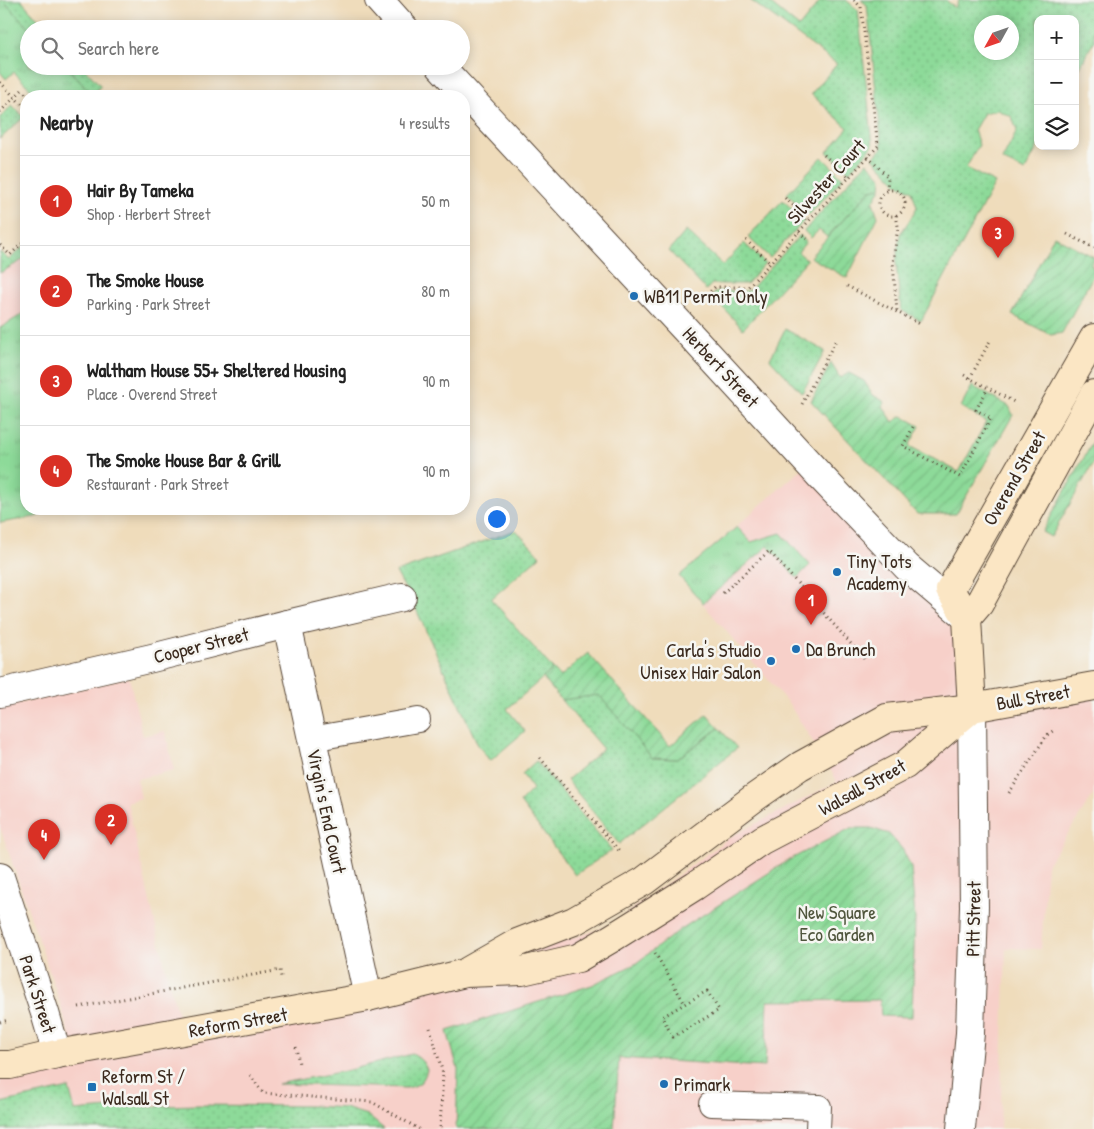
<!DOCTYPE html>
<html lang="en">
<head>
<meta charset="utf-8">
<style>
	body { margin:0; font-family:"Patrick Hand",sans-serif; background:#f2f2f2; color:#222 }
	.controls { position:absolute; right:15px; top:15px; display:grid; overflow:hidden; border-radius:10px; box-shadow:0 2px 12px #0003 }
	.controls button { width:45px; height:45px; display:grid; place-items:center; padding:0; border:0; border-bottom:1px solid #e0e0e0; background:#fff; color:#222; font:25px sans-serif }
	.compass { position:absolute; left:974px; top:15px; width:45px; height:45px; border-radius:50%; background:#fff; box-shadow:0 2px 12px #0003; rotate:230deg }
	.you { position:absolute; left:496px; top:518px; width:18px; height:18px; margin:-12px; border:4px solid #fff; border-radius:50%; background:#1a73e8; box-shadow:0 0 0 8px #1a73e833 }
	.badge { display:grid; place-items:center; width:32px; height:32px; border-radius:50%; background:#d93025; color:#fff; font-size:16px; font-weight:700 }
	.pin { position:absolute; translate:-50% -41px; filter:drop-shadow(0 1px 2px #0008) }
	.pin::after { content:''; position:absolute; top:26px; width:18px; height:15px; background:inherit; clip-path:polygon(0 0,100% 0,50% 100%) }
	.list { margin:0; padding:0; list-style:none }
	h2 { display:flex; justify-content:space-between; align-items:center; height:65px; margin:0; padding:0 20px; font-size:21px }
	h2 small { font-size:16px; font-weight:400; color:#767676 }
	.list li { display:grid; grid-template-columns:32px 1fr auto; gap:15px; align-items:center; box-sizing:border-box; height:90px; padding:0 20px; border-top:1px solid #e0e0e0 }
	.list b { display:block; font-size:19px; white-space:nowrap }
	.list p { margin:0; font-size:16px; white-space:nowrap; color:#767676 }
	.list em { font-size:16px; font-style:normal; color:#767676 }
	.icon { flex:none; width:28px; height:28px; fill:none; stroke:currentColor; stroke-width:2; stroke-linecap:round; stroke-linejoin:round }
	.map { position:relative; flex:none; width:1094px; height:1129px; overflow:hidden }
	.search { position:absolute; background:#fff; box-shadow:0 2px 12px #0003; left:20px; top:20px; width:450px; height:55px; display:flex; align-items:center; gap:12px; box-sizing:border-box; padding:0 18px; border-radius:28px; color:#767676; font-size:19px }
	.panel { position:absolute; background:#fff; box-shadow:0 2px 12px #0003; left:20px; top:90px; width:450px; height:425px; border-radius:20px }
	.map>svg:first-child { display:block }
</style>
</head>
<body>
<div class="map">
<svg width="1094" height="1129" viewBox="0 0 1094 1129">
	<defs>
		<pattern id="grass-dots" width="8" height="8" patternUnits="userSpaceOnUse" patternTransform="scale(1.25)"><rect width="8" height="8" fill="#8dda99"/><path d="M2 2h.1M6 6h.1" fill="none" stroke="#7bbb83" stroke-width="1.8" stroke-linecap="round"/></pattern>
		<pattern id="park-tufts" width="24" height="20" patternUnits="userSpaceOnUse" patternTransform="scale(1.25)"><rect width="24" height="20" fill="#8dda99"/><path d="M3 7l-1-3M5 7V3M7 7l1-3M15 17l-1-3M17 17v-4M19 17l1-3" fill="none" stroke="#7bbb83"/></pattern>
		<pattern id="garden-furrows" width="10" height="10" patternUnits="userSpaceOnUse" patternTransform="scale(1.25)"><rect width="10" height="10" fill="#8dda99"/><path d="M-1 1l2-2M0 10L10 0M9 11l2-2" fill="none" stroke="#7bbb83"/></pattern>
	</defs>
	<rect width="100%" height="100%" fill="#f6f6f2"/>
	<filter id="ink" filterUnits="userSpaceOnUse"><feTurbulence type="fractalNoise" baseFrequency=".02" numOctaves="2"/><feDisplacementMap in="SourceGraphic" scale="10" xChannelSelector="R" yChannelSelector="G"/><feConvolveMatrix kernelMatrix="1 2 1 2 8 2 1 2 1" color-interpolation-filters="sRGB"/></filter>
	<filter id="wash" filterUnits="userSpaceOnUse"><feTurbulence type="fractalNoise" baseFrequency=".0096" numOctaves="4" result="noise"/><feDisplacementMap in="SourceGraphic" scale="20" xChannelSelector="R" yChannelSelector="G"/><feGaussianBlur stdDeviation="1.12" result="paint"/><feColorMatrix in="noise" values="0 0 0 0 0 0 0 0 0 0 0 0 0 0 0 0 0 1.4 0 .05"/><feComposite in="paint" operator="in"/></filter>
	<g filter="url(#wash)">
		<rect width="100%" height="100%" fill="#efdcbb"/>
		<g fill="#f7d0c9">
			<polygon points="26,258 26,509 58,509 35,517 0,523 0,273"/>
			<polygon points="803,468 967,618 972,707 1091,687 1094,705 1094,794 1047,865 1041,949 1006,948 1000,1129 0,1129 0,1069 74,1051 59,1000 0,827 0,708 129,677 143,736 165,731 174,770 137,779 141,798 127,802 168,979 183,1032 465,973 610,926 730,837 837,782 833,774 789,704 679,576"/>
		</g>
		<g fill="url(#grass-dots)" stroke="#64825c" fill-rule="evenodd">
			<polygon points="3,0 21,0 47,29 30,29"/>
			<polygon points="750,0 766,0 799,27 821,0 846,0 858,10 873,146 849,172 827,152 848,128 811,94 837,64"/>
			<path d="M861,0H946L955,8L959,0H1094V41L1075,76V19H1038V146L1025,171L1002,160L1017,131L1012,117L997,110L984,113L974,130L979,145L966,168L995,183L921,321L901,310L896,263L900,234L909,221L917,207L912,191L897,183L873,158L882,148L867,5ZM982,22H1012V52H982Z"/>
			<polygon points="65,66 82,66 101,86 92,94"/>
			<polygon points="12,105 24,117 0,139 0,118"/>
			<polygon points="822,157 843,178 809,215 787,194"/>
			<polygon points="867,162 882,178 881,188 870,191 827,237 819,230 811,238 804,231"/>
			<polygon points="783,200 804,221 770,258 748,237"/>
			<polygon points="686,231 723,265 744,243 765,263 747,284 712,284 706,290 669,251"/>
			<polygon points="800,235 806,242 798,252 807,260 743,329 712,296 717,291 749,291"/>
			<polygon points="26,244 26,258 0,273 0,252 9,260"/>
			<polygon points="785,329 825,351 802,393 770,359"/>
			<polygon points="516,530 540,556 491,599 553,669 507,709 525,731 490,761 478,745 416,609 396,572"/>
			<polygon points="599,694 652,758 677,759 719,728 737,748 619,844 567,780 603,749 561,700"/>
			<polygon points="536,761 612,850 575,875 520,802 533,789 522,774"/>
			<path d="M412,1054C420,1058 424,1062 427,1070C423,1083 419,1085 407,1088L277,1084L345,1071Z"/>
			<polygon points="69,1088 75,1111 120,1107 198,1105 314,1106 345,1108 367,1115 384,1129 0,1129 0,1103"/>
		</g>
		<g fill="url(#park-tufts)" stroke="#64825c">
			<polygon points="0,0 3,0 30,29 29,29 29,66 65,66 92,94 90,96 37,96 14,72 6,79 0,72"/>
			<polygon points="26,312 26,509 58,509 35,517 0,523 0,328"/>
			<polygon points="737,527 751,542 781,533 810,565 797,578 768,546 703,603 679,576"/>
		</g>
		<g fill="url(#garden-furrows)" stroke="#64825c">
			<polygon points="881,188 873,202 878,217 847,278 810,257 870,190"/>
			<polygon points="1054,236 1094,257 1091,264 1094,269 1094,274 1062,333 1051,335 1012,315"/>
			<polygon points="831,363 840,378 849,373 864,381 873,395 885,402 883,406 893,422 902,416 920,426 909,446 959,472 986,422 961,407 972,386 1009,406 1013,415 956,514 917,514 811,401"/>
			<polygon points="1094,440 1094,462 1051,537 1042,532"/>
			<polygon points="588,653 670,746 707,714 719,728 677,759 652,758 599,695 561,700 543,678 553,669 560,677"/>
			<polygon points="851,828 871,828 889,834 903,850 911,867 915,918 912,1017 881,1016 880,1000 768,1001 765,1067 619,1058 614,1129 456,1129 458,1069 447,1031 592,985 635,964 681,929 789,860"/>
		</g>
	</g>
	<g filter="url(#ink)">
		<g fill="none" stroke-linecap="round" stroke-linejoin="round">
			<defs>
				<g id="lane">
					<polyline points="311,739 418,720"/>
					<polyline points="711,1104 819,1107 818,1129"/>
				</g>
				<g id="street">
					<polyline points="379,0 405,29"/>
					<polyline points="440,66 696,341 821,477 907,567 966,617"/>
					<polyline points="287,624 368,997"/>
					<polyline points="0,693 152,658 287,624 402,597"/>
					<polyline points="0,877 45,1013 57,1054"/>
					<polyline points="961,1129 970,1033 974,907 972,708"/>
				</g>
				<g id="secondary">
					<polyline points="967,618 979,604 1094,394"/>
					<polyline points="972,708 967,618 950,590 1094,338"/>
					<polyline points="468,971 517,943 574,921 644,881 754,798 800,766 887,718 972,708 1094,686"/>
					<polyline points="0,1065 10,1065 57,1054 368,997 465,973 522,971 578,958 612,938 695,886 762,840 905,765 972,708"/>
				</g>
			</defs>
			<use href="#lane" stroke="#564536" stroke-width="26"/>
			<use href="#street" stroke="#564536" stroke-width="30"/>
			<use href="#secondary" stroke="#564536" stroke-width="30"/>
			<g stroke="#564536" stroke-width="3" stroke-dasharray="1 4" stroke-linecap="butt">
				<polyline points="0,82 26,109"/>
				<polyline points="0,112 22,90 28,96"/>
				<polyline points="824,155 849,177"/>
				<polyline points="868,157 888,177 887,192"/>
				<circle cx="892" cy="203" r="13"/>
				<polyline points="785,198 809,220"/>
				<polyline points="896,215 898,226 893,263 897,312"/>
				<polyline points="799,232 807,239"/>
				<polyline points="1067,234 1094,248"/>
				<polyline points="746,240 770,263"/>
				<polyline points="0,245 10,255 26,240"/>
				<polyline points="847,286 920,324"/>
				<polyline points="703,298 715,287 748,287 878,146 861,7 854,0"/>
				<polyline points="964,375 1016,403"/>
				<polyline points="970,378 991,339"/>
				<polyline points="802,404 837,338"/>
				<polyline points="913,427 903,446 960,477 991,418 976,410 988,388"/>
				<polyline points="723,593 769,551 866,661"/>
				<polyline points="540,758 621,853"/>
				<polyline points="1009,793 1047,735 1053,731"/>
				<polyline points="655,953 685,1004"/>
				<polygon points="707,991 719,1010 673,1037 662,1017"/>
				<polyline points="79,1007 280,970 281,977"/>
				<polyline points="0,1022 9,1020"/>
				<polyline points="430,1028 443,1074 440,1129"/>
				<polyline points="296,1047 299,1064"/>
				<polyline points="250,1075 263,1093 372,1102 419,1129"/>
			</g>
			<use href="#lane" stroke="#fff" stroke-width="24"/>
			<use href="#street" stroke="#fff" stroke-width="28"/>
			<use href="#secondary" stroke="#fbe6c4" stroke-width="28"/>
		</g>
	</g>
	<g fill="#1f6fb2" stroke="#f6f6f2" stroke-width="2">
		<circle cx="634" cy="296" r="5"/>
		<circle cx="837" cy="572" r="5"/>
		<circle cx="796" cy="649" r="5"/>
		<circle cx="771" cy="661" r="5"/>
		<circle cx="664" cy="1084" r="5"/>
		<rect x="87" y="1082" width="10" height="10" rx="2.5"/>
	</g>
	<g text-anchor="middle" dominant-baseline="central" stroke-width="5" stroke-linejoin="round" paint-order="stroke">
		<g font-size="19" fill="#3b2a1e" stroke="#f6f6f2">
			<text transform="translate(826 181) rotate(-48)">Silvester Court</text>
			<text transform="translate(721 367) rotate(47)">Herbert Street</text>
			<text transform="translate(1014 478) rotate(-60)">Overend Street</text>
			<text transform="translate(201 645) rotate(-14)">Cooper Street</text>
			<text transform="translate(1033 697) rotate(-10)">Bull Street</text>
			<text transform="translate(862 787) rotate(-29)">Walsall Street</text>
			<text transform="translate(327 811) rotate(78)">Virgin's End Court</text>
			<text transform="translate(973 919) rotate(-89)">Pitt Street</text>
			<text transform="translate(38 994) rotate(72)">Park Street</text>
			<text transform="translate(238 1022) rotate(-10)">Reform Street</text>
		</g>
		<g font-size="19" fill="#3b2a1e" stroke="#f6f6f2" text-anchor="start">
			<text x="644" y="296">WB11 Permit Only</text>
			<text x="847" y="561">Tiny Tots<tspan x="847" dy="22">Academy</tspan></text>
			<text x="806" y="649">Da Brunch</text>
			<text x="761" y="650" text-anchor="end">Carla's Studio<tspan x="761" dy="22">Unisex Hair Salon</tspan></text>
			<text x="102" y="1076">Reform St /<tspan x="102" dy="22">Walsall St</tspan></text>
			<text x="674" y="1084">Primark</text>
		</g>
		<g font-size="19" fill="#50563d" stroke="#f6f6f2">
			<text x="837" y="912">New Square<tspan x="837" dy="22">Eco Garden</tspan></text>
		</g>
	</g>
</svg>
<div class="controls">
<button>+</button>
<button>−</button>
<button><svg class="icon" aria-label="layers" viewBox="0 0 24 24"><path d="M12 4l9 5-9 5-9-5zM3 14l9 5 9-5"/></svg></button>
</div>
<svg class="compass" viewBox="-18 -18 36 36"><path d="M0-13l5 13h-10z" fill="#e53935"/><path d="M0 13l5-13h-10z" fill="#767676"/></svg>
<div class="you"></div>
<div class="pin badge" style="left:811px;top:625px">1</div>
<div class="pin badge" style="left:111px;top:845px">2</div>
<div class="pin badge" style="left:998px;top:258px">3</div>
<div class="pin badge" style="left:44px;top:860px">4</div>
<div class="search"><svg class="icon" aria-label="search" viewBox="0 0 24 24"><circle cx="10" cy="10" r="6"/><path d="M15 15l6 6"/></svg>Search here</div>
<section class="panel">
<h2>Nearby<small>4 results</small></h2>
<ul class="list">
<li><span class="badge">1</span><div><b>Hair By Tameka</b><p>Shop · Herbert Street</p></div><em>50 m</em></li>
<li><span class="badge">2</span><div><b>The Smoke House</b><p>Parking · Park Street</p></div><em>80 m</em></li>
<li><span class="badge">3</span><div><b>Waltham House 55+ Sheltered Housing</b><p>Place · Overend Street</p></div><em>90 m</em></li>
<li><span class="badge">4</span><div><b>The Smoke House Bar &amp; Grill</b><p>Restaurant · Park Street</p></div><em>90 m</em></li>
</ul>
</section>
</div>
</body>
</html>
